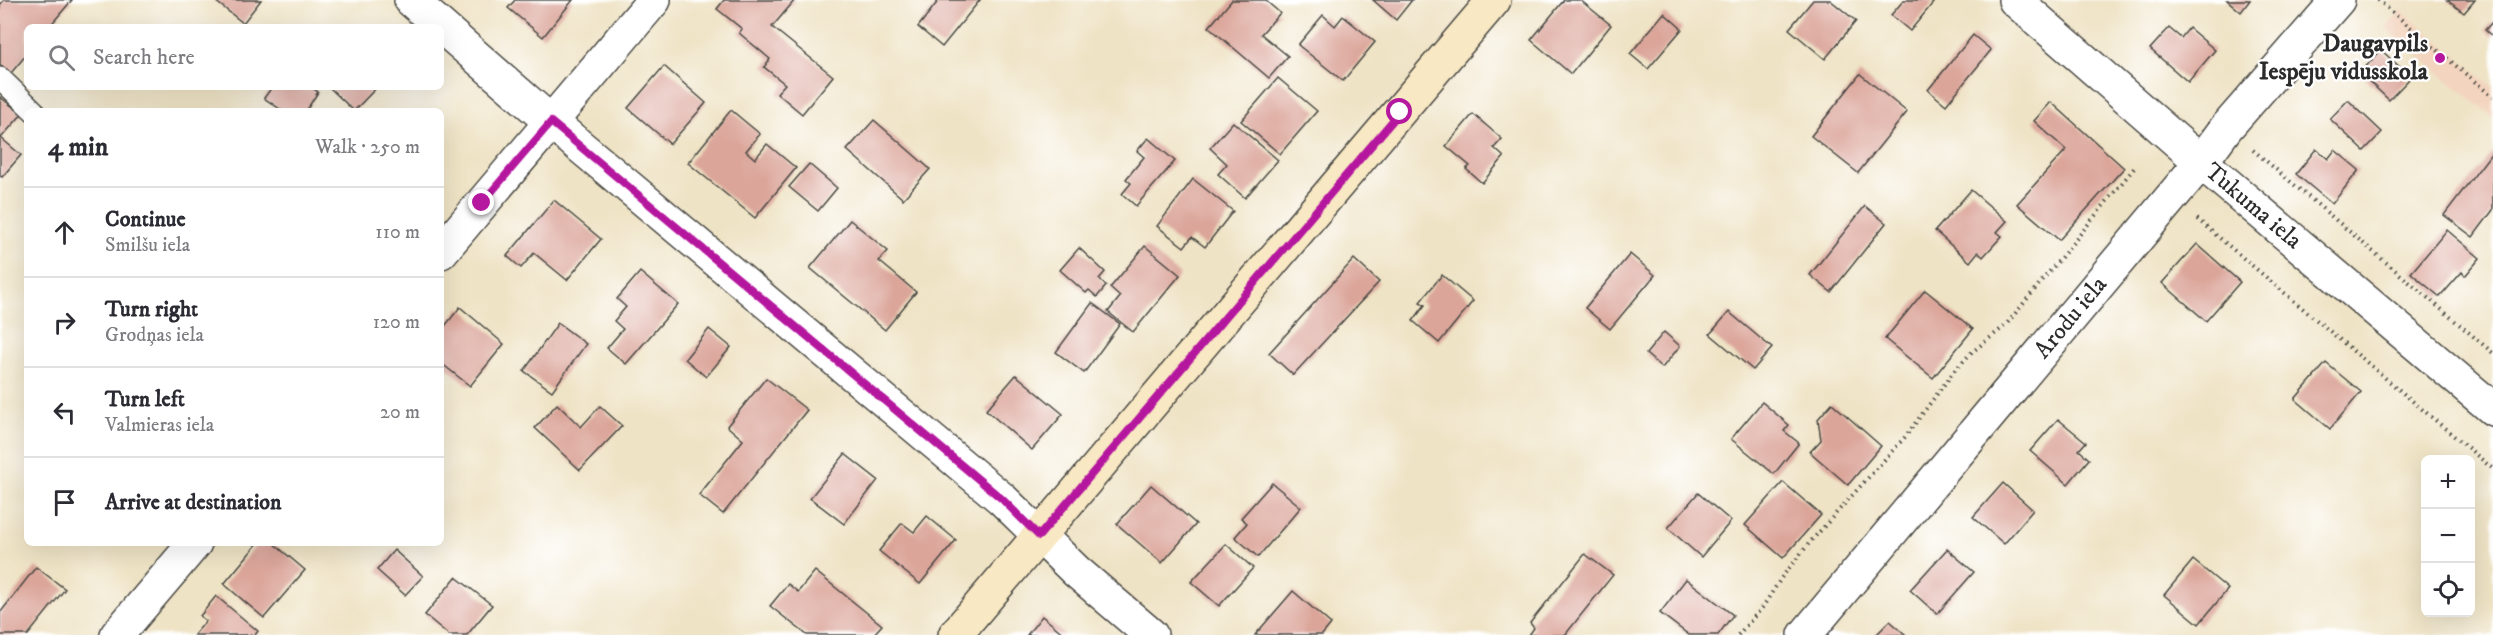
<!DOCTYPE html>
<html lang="en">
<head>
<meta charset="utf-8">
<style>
	body { margin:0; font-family:"IM FELL DW Pica",serif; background:#f2f2f3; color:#2b2b33 }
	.controls { position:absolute; right:18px; bottom:18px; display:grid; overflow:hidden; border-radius:9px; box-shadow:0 6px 24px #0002 }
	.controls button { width:54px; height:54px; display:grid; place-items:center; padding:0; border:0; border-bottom:2px solid #e1e1e2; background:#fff; color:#2b2b33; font:30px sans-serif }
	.stop { position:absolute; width:18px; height:18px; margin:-14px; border:4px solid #b5179e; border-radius:50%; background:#fff }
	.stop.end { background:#b5179e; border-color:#fff; box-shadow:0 2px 6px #0008 }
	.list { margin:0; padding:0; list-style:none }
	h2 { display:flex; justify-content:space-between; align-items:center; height:78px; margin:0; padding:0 24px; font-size:26px }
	h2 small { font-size:20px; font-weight:400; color:#7c7c81 }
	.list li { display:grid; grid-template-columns:39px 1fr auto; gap:18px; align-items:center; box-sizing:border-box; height:90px; padding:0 24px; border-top:2px solid #e1e1e2 }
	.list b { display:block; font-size:22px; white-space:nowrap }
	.list p { margin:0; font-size:20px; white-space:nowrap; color:#7c7c81 }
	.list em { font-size:20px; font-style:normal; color:#7c7c81 }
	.icon { flex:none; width:33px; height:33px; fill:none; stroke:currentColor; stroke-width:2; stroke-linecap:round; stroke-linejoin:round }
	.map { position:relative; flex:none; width:2493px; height:635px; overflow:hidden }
	.search { position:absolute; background:#fff; box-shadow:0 6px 24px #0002; left:24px; top:24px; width:420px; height:66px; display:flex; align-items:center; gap:15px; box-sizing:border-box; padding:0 21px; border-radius:9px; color:#7c7c81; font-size:22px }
	.panel { position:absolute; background:#fff; box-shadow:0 6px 24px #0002; left:24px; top:108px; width:420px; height:438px; border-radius:9px }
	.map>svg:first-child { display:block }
</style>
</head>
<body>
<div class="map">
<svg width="2493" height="635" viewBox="0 0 2493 635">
	<rect width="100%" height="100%" fill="#fff"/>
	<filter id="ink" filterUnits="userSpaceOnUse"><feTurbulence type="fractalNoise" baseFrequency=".0167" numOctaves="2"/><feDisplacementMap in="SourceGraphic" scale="12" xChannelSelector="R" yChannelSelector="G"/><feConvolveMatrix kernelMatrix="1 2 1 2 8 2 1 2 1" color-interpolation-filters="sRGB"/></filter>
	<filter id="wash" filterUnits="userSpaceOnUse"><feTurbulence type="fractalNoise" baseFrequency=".008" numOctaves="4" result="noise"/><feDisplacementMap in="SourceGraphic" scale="24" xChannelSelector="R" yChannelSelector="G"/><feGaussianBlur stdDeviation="1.35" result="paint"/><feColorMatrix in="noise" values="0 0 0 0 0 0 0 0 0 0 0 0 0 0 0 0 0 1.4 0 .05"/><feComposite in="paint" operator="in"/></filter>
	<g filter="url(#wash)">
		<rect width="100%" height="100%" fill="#efe3c5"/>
		<polygon fill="#f3d4be" points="2401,10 2493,87 2493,117 2386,29"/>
		<g id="blocks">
			<g fill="#dba59a">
				<polygon points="4,0 72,0 49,27 27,27 27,54 11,73 0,65 0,5"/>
				<polygon points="214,0 261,0 243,23"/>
				<polygon points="515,0 573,0 543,37 508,8"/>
				<polygon points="724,0 795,0 772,27 833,76 802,114 777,93 785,84 764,67 770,59 739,33 742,29 717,9"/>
				<polygon points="939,0 980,0 942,47 918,27"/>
				<polygon points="1232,0 1265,0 1280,13 1261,34 1288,56 1269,78 1209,27"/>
				<polygon points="1373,0 1412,0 1396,20"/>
				<polygon points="1564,0 1580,0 1611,25 1571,74 1531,40"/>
				<polygon points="1813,0 1830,0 1856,21 1825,59 1789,29"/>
				<polygon points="1904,0 1930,0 1933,3 1910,31 1891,15"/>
				<polygon points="2227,0 2250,0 2241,12"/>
				<polygon points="2447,0 2475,0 2464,13"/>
				<polygon points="1664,13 1682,29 1648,69 1630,54"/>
				<polygon points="1323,15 1335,26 1343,16 1375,42 1343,81 1298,45"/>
				<polygon points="2493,21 2493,37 2485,30"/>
				<polygon points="2169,28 2181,38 2189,28 2215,50 2188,82 2150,49"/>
				<polygon points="1973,35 1991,50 1946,105 1928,90"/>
				<polygon points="2381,50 2411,77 2389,100 2360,73"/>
				<polygon points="664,66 706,103 670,144 628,108"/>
				<polygon points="1860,74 1907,112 1858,173 1811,136"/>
				<polygon points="1278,78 1317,111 1280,154 1241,121"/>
				<polygon points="272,87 311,87 318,92 306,111 283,111 264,98"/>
				<polygon points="329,87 377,87 354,111"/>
				<polygon points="0,97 22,114 1,138 21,155 2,177 0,176"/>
				<polygon points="2348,100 2382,132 2364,151 2330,119"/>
				<polygon points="2051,102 2124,168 2059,240 2017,204 2066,150 2034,121"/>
				<polygon points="731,110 760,134 746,151 755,159 767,144 796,168 755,218 688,163"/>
				<polygon points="1473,114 1502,139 1494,148 1504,157 1482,183 1466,169 1470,166 1446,146"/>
				<polygon points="874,120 930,169 903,199 847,150"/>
				<polygon points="1233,122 1278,160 1245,198 1218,174 1227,164 1210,148"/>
				<polygon points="1148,138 1175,161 1136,206 1122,194 1131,183 1126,179 1144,157 1137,151"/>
				<polygon points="2316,149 2328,159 2335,150 2359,170 2332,204 2296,174"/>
				<polygon points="2493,151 2493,210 2473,237 2444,215"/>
				<polygon points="809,164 837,188 818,211 789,187"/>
				<polygon points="1193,179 1233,211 1205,247 1192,237 1184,247 1157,226"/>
				<polygon points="1971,190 2007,221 1997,232 2002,236 1983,257 1978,252 1970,262 1935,231"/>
				<polygon points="554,200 601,239 567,280 534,253 521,268 507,256"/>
				<polygon points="1865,206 1886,223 1831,292 1810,275"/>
				<polygon points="850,220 888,251 879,261 916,292 885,330 810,268"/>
				<polygon points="2447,230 2480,258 2465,276 2462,272 2440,297 2411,273"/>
				<polygon points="2197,244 2240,282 2206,321 2162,283"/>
				<polygon points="1145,246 1180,275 1133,332 1108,312 1120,297 1110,288"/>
				<polygon points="1079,248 1105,272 1099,279 1106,286 1097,297 1089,290 1086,293 1060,270"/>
				<polygon points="1630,254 1655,275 1610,329 1585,308"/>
				<polygon points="1354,259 1379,282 1293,375 1269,353"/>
				<polygon points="640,272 678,304 626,364 607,348 623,329 614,321 626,307 617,299"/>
				<polygon points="1442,275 1473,301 1439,343 1413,321 1425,305 1420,302"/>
				<polygon points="1925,290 1973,329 1933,378 1885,339"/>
				<polygon points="1092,303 1120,324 1084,373 1056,352"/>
				<polygon points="460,307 504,344 470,386 441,363 441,331"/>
				<polygon points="1729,312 1772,348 1753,370 1710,334"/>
				<polygon points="558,323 586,344 552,391 524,371"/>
				<polygon points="709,329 731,347 706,377 685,359"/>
				<polygon points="1664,332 1680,346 1662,368 1646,354"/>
				<polygon points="2326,363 2361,392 2330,429 2295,399"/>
				<polygon points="1016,375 1063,414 1032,450 986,410"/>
				<polygon points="766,378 807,410 723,514 699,495 743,440 727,426"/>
				<polygon points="1762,402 1789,425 1784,431 1799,443 1774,474 1731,439"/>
				<polygon points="1832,403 1881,446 1848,485 1810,452 1821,440 1818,419"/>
				<polygon points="557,404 581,427 600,406 622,426 580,470 535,428"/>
				<polygon points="2058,419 2086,442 2079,450 2089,459 2068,484 2030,451"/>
				<polygon points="845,454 878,480 844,524 810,498"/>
				<polygon points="1783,482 1821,515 1783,558 1745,525"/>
				<polygon points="1272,483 1301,507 1258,557 1235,537 1247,523 1241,518"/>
				<polygon points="2003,483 2033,510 2004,544 1973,517"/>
				<polygon points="1151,485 1196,524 1162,563 1117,524"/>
				<polygon points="1698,493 1731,521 1701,557 1668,528"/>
				<polygon points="927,516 956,540 920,584 879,551 902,523 914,532"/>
				<polygon points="258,543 273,543 305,570 264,618 224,584"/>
				<polygon points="1226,544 1253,568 1219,606 1191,582"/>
				<polygon points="1947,549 1974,572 1937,614 1910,590"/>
				<polygon points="394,550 423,576 405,595 377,570"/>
				<polygon points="1585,554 1613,575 1565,635 1529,635 1534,628 1530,623"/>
				<polygon points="2193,560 2228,589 2199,624 2164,595"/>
				<polygon points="36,567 65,589 28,635 0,635 0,613"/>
				<polygon points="815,571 882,625 873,635 807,635 770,606 788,584 798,592"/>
				<polygon points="456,577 492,605 467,635 449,635 425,615"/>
				<polygon points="1686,579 1733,615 1718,635 1689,635 1660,613"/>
				<polygon points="1293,591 1331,624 1322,635 1255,635"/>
				<polygon points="216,596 258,631 255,635 194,635 206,621 200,616"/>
				<polygon points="1042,616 1065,635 1027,635"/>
				<polygon points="1890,621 1906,635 1876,635"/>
			</g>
		</g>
	</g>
	<g filter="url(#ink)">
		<use href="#blocks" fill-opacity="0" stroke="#484742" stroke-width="1.5"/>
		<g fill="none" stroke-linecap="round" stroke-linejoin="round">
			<defs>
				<polyline id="lane" points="0,78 34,111"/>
				<g id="street">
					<polyline points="411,0 551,122 1002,499 1076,571 1151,635"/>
					<path id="s1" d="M2015,0L2201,162L2493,409"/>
					<polyline points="441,252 654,0"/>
					<polyline points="117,635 195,543"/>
					<path id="s2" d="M1805,635L2201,162L2226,128L2338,0"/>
				</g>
				<polyline id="secondary" points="955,635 1494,0"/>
			</defs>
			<use href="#lane" stroke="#484742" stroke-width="24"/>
			<use href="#street" stroke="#484742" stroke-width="36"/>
			<use href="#secondary" stroke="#484742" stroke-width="36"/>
			<g stroke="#484742" stroke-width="4" stroke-dasharray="1.5 4.5" stroke-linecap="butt">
				<polyline points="2378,0 2493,97"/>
				<polyline points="2253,150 2493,353"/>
				<polyline points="2197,219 2493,469"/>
				<polyline points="1738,635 1762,608 1782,577 1811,541 1905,437 1955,370 1972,352 2005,326 2135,167"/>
			</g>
			<use href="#lane" stroke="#fff" stroke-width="21"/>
			<use href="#street" stroke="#fff" stroke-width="33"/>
			<use href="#secondary" stroke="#f8e8c3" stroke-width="33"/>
		</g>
	</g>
	<g fill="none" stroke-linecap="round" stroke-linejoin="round" filter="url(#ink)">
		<polyline stroke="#b5179e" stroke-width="8" points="482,203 551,122 1002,499 1039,536 1400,112"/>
	</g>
	<circle fill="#b5179e" stroke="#fff" stroke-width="2" cx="2440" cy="58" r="6"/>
	<g text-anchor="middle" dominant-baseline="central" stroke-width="4.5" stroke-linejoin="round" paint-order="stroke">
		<g font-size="24" font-weight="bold" fill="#2b2b2b" stroke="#fff" text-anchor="end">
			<text x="2428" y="44">Daugavpils<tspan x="2428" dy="28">Iespēju vidusskola</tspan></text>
		</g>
		<g font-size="24" fill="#2b2b2b" stroke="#fff">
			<text stroke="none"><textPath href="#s1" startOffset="315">Tukuma iela</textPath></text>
			<text stroke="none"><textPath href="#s2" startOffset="414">Arodu iela</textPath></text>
		</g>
	</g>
</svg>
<div class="controls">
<button>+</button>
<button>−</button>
<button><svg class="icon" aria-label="locate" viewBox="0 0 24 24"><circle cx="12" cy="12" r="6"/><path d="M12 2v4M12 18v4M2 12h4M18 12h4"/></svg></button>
</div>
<div class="stop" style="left:1400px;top:112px"></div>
<div class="stop end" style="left:482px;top:203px"></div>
<div class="search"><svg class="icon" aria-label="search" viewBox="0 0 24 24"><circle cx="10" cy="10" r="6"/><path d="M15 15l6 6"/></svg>Search here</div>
<section class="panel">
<h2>4 min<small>Walk · 250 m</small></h2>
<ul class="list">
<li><svg class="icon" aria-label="ahead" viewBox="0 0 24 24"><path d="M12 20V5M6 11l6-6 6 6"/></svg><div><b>Continue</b><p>Smilšu iela</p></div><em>110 m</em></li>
<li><svg class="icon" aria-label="right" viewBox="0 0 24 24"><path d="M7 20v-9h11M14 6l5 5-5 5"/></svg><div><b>Turn right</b><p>Grodņas iela</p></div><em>120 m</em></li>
<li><svg class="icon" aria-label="left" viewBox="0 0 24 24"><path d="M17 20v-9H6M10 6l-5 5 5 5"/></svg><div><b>Turn left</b><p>Valmieras iela</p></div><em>20 m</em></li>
<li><svg class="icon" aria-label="arrive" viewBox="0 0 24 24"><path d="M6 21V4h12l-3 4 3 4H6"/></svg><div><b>Arrive at destination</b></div></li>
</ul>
</section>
</div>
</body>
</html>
